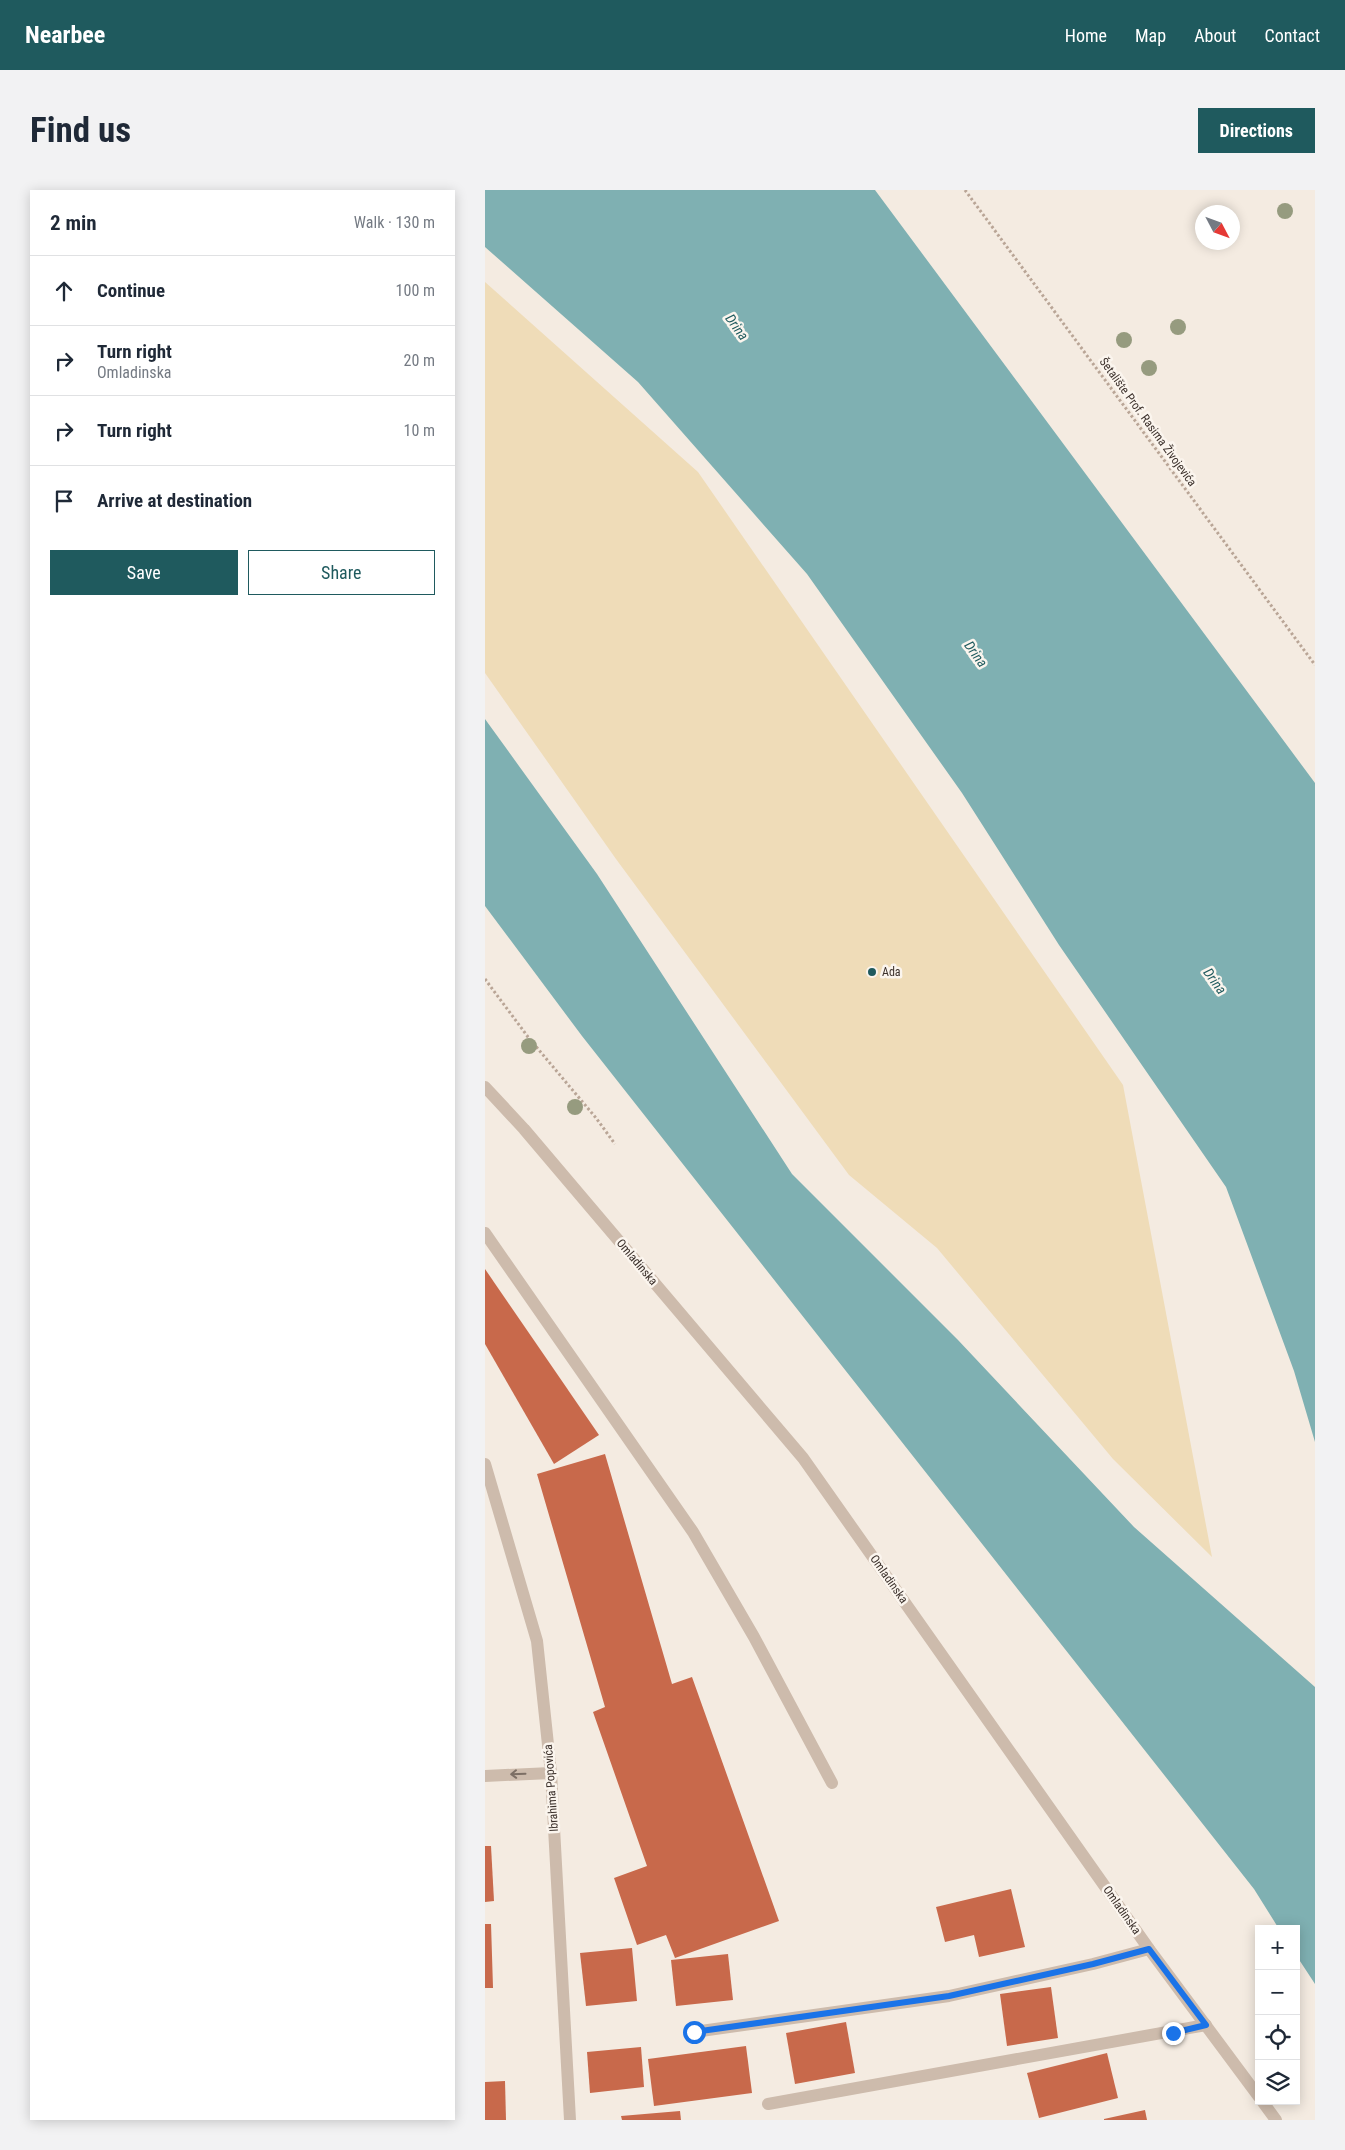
<!DOCTYPE html>
<html lang="en">
<head>
<meta charset="utf-8">
<style>
	body { margin:0; font-family:"Roboto Condensed",sans-serif; background:#f2f2f3; color:#1f2937 }
	.controls { position:absolute; right:15px; bottom:15px; display:grid; overflow:hidden; border-radius:0px; box-shadow:0 2px 12px #0003 }
	.controls button { width:45px; height:45px; display:grid; place-items:center; padding:0; border:0; border-bottom:1px solid #e0e1e3; background:#fff; color:#1f2937; font:25px sans-serif }
	.compass { position:absolute; left:710px; top:15px; width:45px; height:45px; border-radius:50%; background:#fff; box-shadow:0 2px 12px #0003; rotate:131deg }
	.stop { position:absolute; width:15px; height:15px; margin:-11px; border:4px solid #1a73e8; border-radius:50%; background:#fff }
	.stop.end { background:#1a73e8; border-color:#fff; box-shadow:0 1px 5px #0008 }
	.list { margin:0; padding:0; list-style:none }
	h2 { display:flex; justify-content:space-between; align-items:center; height:65px; margin:0; padding:0 20px; font-size:21px }
	h2 small { font-size:16px; font-weight:400; color:#747a83 }
	.list li { display:grid; grid-template-columns:32px 1fr auto; gap:15px; align-items:center; box-sizing:border-box; height:70px; padding:0 20px; border-top:1px solid #e0e1e3 }
	.list b { display:block; font-size:19px; white-space:nowrap }
	.list p { margin:0; font-size:16px; white-space:nowrap; color:#747a83 }
	.list em { font-size:16px; font-style:normal; color:#747a83 }
	.actions { display:flex; gap:10px; padding:15px 20px }
	.actions a { flex:1; padding:11px 0; border:1px solid #1f5a5e; border-radius:0px; text-align:center; font-size:18px; color:#1f5a5e }
	.actions .main { background:#1f5a5e; color:#fff }
	.icon { flex:none; width:28px; height:28px; fill:none; stroke:currentColor; stroke-width:2; stroke-linecap:round; stroke-linejoin:round }
	.map { position:relative; flex:none; width:830px; height:1930px; overflow:hidden; border-radius:0px }
	header { display:flex; align-items:center; gap:30px; box-sizing:border-box; height:70px; padding:0 25px; background:#1f5a5e; color:#fff }
	header strong { font-size:24px }
	nav { display:flex; gap:28px; margin-inline-start:auto; font-size:18px }
	.intro { display:flex; align-items:center; justify-content:space-between; box-sizing:border-box; height:120px; padding:0 30px }
	h1 { margin:0; font-size:35px }
	.button { padding:12px 22px; border-radius:0px; background:#1f5a5e; color:#fff; font-size:18px; font-weight:700 }
	main { display:flex; gap:30px; padding:0 30px }
	aside { flex:1; background:#fff; border-radius:0px; box-shadow:0 2px 12px #0003 }
	.map>svg:first-child { display:block }
</style>
</head>
<body>
<header>
<strong>Nearbee</strong>
<nav><a>Home</a><a>Map</a><a>About</a><a>Contact</a></nav>
</header>
<div class="intro"><h1>Find us</h1><a class="button">Directions</a></div>
<main>
<aside>
<h2>2 min<small>Walk · 130 m</small></h2>
<ul class="list">
<li><svg class="icon" aria-label="ahead" viewBox="0 0 24 24"><path d="M12 20V5M6 11l6-6 6 6"/></svg><div><b>Continue</b></div><em>100 m</em></li>
<li><svg class="icon" aria-label="right" viewBox="0 0 24 24"><path d="M7 20v-9h11M14 6l5 5-5 5"/></svg><div><b>Turn right</b><p>Omladinska</p></div><em>20 m</em></li>
<li><svg class="icon" aria-label="right" viewBox="0 0 24 24"><path d="M7 20v-9h11M14 6l5 5-5 5"/></svg><div><b>Turn right</b></div><em>10 m</em></li>
<li><svg class="icon" aria-label="arrive" viewBox="0 0 24 24"><path d="M6 21V4h12l-3 4 3 4H6"/></svg><div><b>Arrive at destination</b></div></li>
</ul>
<div class="actions"><a class="main">Save</a><a>Share</a></div>
</aside>
<div class="map">
<svg width="830" height="1930" viewBox="0 0 830 1930">
	<rect width="100%" height="100%" fill="#f4ebe1"/>
	<polygon fill="#efdcb8" points="0,92 213,282 638,895 727,1367 628,1269 452,1058 364,985 131,669 0,483"/>
	<g fill="#7fb0b2">
		<polygon points="0,0 390,0 830,593 830,1252 809,1181 741,997 574,755 477,603 322,384 153,192 0,57"/>
		<polygon points="0,529 112,684 307,984 473,1150 649,1337 830,1497 830,1794 811,1765 811,1739 794,1739 769,1699 97,846 0,716"/>
	</g>
	<g fill="#c8694b">
		<polygon points="0,1079 114,1245 69,1274 0,1154"/>
		<polygon points="120,1264 187,1494 207,1487 294,1731 190,1768 181,1745 152,1755 129,1688 162,1676 108,1522 120,1517 52,1284"/>
		<polygon points="0,1656 6,1656 9,1711 0,1712"/>
		<polygon points="526,1699 540,1757 494,1767 489,1745 460,1752 451,1717"/>
		<polygon points="0,1734 6,1734 8,1798 0,1798"/>
		<polygon points="147,1758 152,1811 101,1816 95,1763"/>
		<polygon points="243,1764 248,1810 191,1816 186,1770"/>
		<polygon points="566,1797 573,1848 522,1856 515,1804"/>
		<polygon points="361,1832 370,1883 310,1894 301,1843"/>
		<polygon points="261,1856 267,1903 169,1916 163,1869"/>
		<polygon points="156,1857 159,1897 105,1903 102,1862"/>
		<polygon points="622,1863 633,1908 554,1928 542,1883"/>
		<polygon points="20,1891 21,1930 0,1930 0,1892"/>
		<polygon points="660,1920 662,1930 619,1930 619,1929"/>
		<polygon points="195,1921 196,1930 137,1930 136,1926"/>
	</g>
	<g fill="none" stroke-linecap="round" stroke-linejoin="round">
		<g stroke="#b9a596" stroke-width="3" stroke-dasharray="2.5 2.5" stroke-linecap="butt">
			<polyline points="480,0 830,475"/>
			<polyline points="0,789 43,847 111,928 130,954"/>
		</g>
		<g stroke="#cdbbac" stroke-width="12">
			<polyline points="0,897 39,939 318,1268 664,1759 774,1907"/>
			<polyline points="0,1043 208,1342 269,1447 347,1593"/>
			<polyline points="0,1274 52,1451 66,1583 85,1930"/>
			<polyline points="0,1586 66,1583"/>
			<polyline points="209,1842 464,1806 608,1774 664,1759"/>
			<polyline points="777,1911 791,1930"/>
			<polyline points="283,1914 721,1835"/>
		</g>
	</g>
	<g fill="#969b7f">
		<circle cx="800" cy="21" r="8"/>
		<circle cx="693" cy="137" r="8"/>
		<circle cx="639" cy="150" r="8"/>
		<circle cx="664" cy="178" r="8"/>
		<circle cx="44" cy="856" r="8"/>
		<circle cx="90" cy="917" r="8"/>
	</g>
	<defs><path id="oneway-shaft" d="M-6 0H5M1.5-3L5.5 0L1.5 3" fill="none" stroke-width="1.6" stroke-linecap="round" stroke-linejoin="round" transform="scale(1.25)"/></defs>
	<use stroke="#7d6f65" href="#oneway-shaft" transform="translate(33 1584) rotate(178)"/>
	<g fill="none" stroke-linecap="round" stroke-linejoin="round">
		<polyline stroke="#1a73e8" stroke-width="6" points="209,1842 464,1806 608,1774 664,1759 721,1835 688,1843"/>
	</g>
	<circle fill="#1f5a5e" stroke="#fbf5ee" stroke-width="2" cx="387" cy="782" r="5"/>
	<g text-anchor="middle" dominant-baseline="central" stroke-width="5" stroke-linejoin="round" paint-order="stroke">
		<g font-size="12" fill="#3b302b" stroke="#fbf5ee">
			<text transform="translate(663 232) rotate(54)">Šetalište Prof. Rasima Živojevića</text>
			<text transform="translate(152 1072) rotate(50)">Omladinska</text>
			<text transform="translate(404 1389) rotate(55)">Omladinska</text>
			<text transform="translate(66 1598) rotate(-94)">Ibrahima Popovića</text>
			<text transform="translate(637 1720) rotate(55)">Omladinska</text>
		</g>
		<g font-size="12" fill="#3b302b" stroke="#fbf5ee" text-anchor="start">
			<text x="397" y="782">Ada</text>
		</g>
		<g font-size="14" font-style="italic" fill="#1f5a5e" stroke="#fbf5ee">
			<text transform="translate(252 137) rotate(54)">Drina</text>
			<text transform="translate(491 464) rotate(54)">Drina</text>
			<text transform="translate(730 791) rotate(54)">Drina</text>
		</g>
	</g>
</svg>
<div class="controls">
<button>+</button>
<button>−</button>
<button><svg class="icon" aria-label="locate" viewBox="0 0 24 24"><circle cx="12" cy="12" r="6"/><path d="M12 2v4M12 18v4M2 12h4M18 12h4"/></svg></button>
<button><svg class="icon" aria-label="layers" viewBox="0 0 24 24"><path d="M12 4l9 5-9 5-9-5zM3 14l9 5 9-5"/></svg></button>
</div>
<svg class="compass" viewBox="-18 -18 36 36"><path d="M0-13l5 13h-10z" fill="#e53935"/><path d="M0 13l5-13h-10z" fill="#747a83"/></svg>
<div class="stop" style="left:209px;top:1842px"></div>
<div class="stop end" style="left:688px;top:1843px"></div>
</div>
</main>
</body>
</html>
